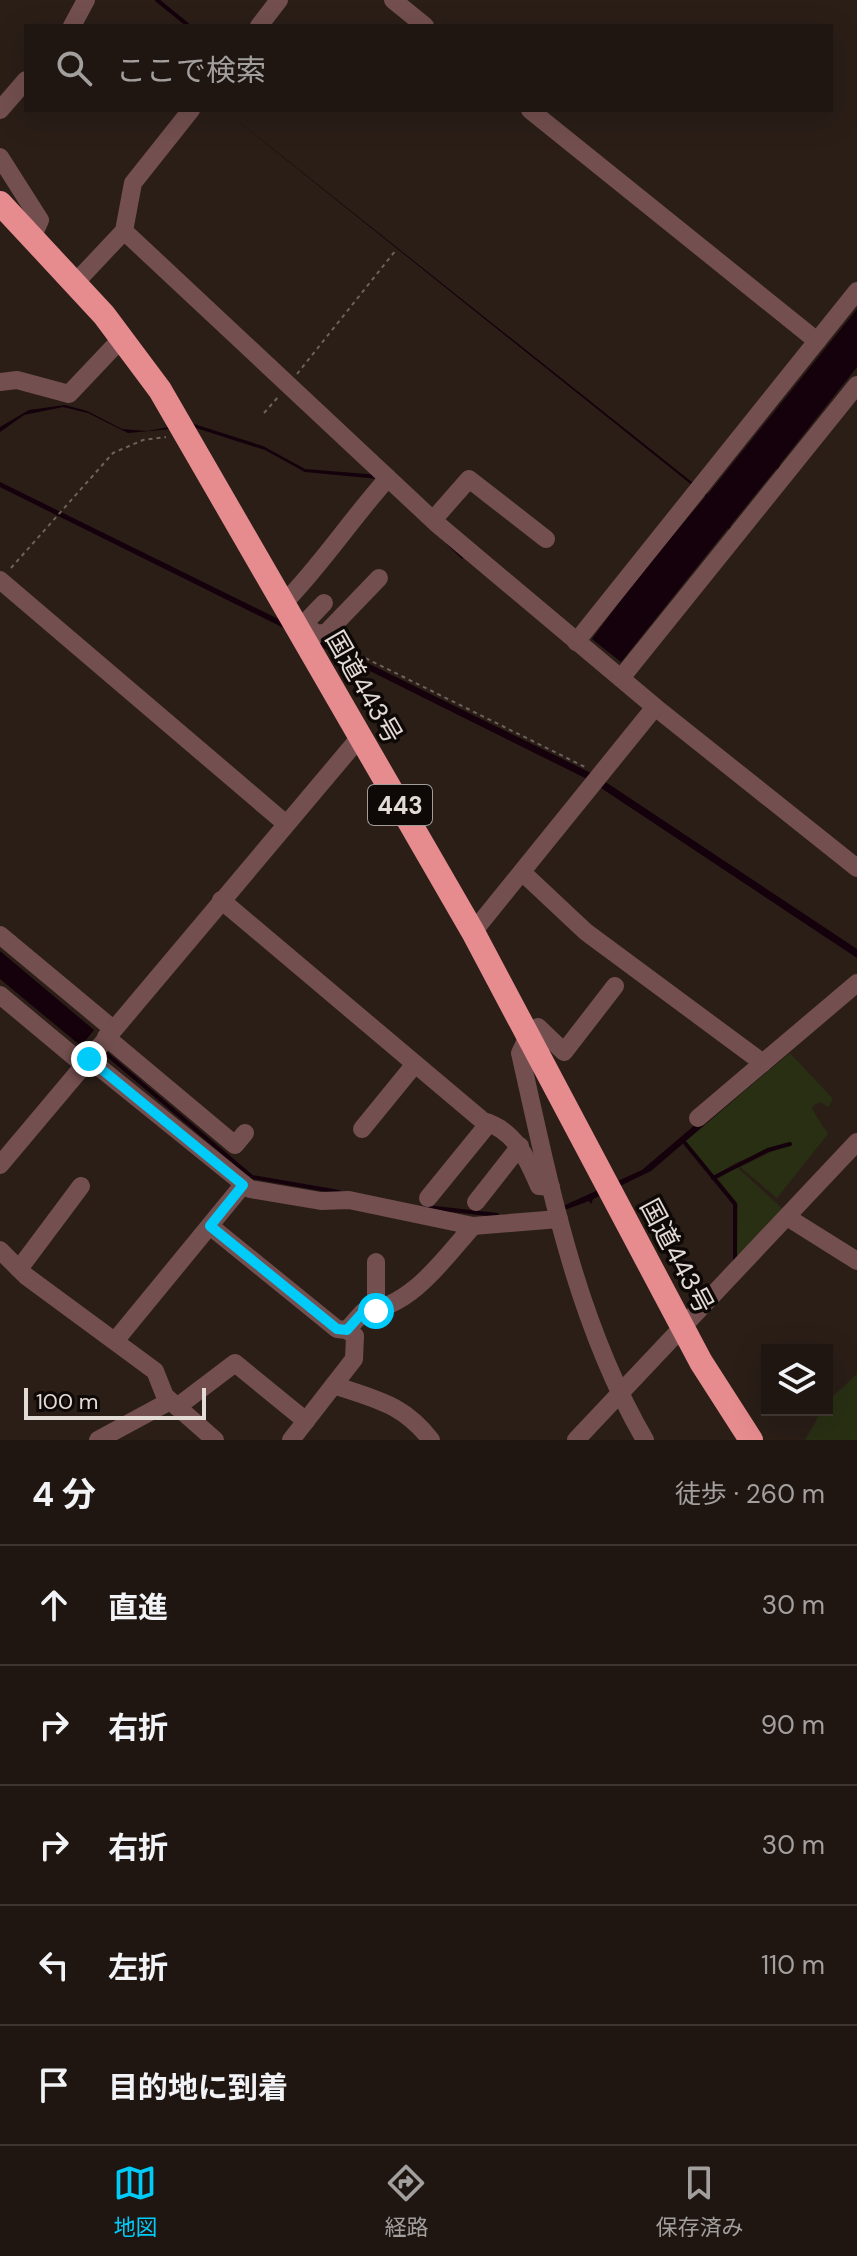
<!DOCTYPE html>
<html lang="ja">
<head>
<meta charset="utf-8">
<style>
	body { margin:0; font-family:"DM Sans","Noto Sans JP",sans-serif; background:#281f1a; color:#f1f3f6 }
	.controls { position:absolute; right:24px; bottom:24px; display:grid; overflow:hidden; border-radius:0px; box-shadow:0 8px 32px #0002 }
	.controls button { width:72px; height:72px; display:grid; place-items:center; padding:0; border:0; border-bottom:2px solid #3d3531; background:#201611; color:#f1f3f6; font:40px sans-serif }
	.scale { position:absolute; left:24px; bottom:20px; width:182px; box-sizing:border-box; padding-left:8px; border:4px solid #e3dbd6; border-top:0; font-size:22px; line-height:28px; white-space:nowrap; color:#e3dbd6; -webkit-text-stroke:6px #0e0907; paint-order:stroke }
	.stop { position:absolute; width:24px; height:24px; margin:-18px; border:6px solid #00cbf9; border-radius:50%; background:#fff }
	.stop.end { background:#00cbf9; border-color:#fff; box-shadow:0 2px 8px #0008 }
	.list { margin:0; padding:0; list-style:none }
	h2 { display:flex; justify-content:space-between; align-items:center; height:104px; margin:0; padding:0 32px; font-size:34px }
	h2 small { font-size:26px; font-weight:400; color:#a29f9f }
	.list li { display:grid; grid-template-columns:52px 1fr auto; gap:24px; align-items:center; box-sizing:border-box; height:120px; padding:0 32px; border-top:2px solid #3d3531 }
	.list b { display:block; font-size:30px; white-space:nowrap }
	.list em { font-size:26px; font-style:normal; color:#a29f9f }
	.icon { flex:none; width:44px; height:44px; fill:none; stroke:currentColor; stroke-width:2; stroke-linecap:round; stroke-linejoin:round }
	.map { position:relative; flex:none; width:857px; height:1440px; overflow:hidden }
	.search { position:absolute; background:#201611; box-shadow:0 8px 32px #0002; left:24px; right:24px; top:24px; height:88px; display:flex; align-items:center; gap:20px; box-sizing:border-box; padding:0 28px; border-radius:0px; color:#a29f9f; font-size:30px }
	.sheet { height:704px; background:#201611 }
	nav { display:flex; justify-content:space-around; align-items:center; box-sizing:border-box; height:112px; border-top:2px solid #3d3531; background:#201611; font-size:22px; color:#a29f9f }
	nav a { display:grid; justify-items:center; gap:4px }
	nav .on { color:#00cbf9 }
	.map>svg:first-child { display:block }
</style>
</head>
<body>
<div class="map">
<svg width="857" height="1440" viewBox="0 0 857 1440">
	<rect width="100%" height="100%" fill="#2a1e17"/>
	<g fill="#282f13">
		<polygon points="790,1053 833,1099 828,1107 820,1102 814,1105 812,1109 828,1134 777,1198 740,1167 792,1142 737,1162 714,1176 684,1140"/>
		<polygon points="737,1167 787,1213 737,1261 738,1204 718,1179"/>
		<polygon points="857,1374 857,1440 805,1440 822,1410 827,1410 827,1402"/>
	</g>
	<g fill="#14010c">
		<polygon points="224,110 693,483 692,485"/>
		<polygon points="857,309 857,367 780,464 779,470 776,469 730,526 732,531 728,528 621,662 592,639 634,582 705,497 703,492 708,494"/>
		<polygon points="65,405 87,411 122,429 147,431 191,423 263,446 305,469 379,475 465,556 462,559 379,479 305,472 265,450 193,427 128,433 88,413 63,407 24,415 0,432 0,427 29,410"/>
		<polygon points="0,482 595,775 857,949 857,958 589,780 0,487"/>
		<polygon points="0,951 94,1030 81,1046 0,979"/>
		<polygon points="857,987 857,994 651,1171 593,1199 591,1204 589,1201 562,1211 563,1206 642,1170"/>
	</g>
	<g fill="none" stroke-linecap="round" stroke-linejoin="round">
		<g stroke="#14010c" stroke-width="4">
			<polyline points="157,0 189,26"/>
			<polyline points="103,1051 252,1177 339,1192"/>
			<polyline points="685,1143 735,1204 735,1263"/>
			<polyline points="713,1178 768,1150 790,1144"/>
			<polyline points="426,1207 497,1215"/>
		</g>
		<g stroke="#6d625c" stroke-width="2" stroke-dasharray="4 4" stroke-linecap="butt">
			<polyline points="297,374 396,250"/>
			<polyline points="264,413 279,396"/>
			<polyline points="11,568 113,453 143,440 166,437"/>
			<polyline points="337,644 585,767"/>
		</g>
		<g stroke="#734f4f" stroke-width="18">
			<polyline points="393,0 425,26"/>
			<polyline points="72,26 86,0"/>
			<polyline points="259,26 279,0"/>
			<polyline points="0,110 26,80"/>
			<polyline points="530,110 817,341"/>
			<polyline points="0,157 40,220 32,238"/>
			<polyline points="124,231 436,523 655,707 857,868"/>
			<polyline points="75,283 124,231 133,183 191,110"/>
			<polyline points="0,382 17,380 69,394 123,337"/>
			<polyline points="433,520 469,479 546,539"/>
			<polyline points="0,580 285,823"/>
			<path d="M284,603C322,564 352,518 388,478"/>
			<polyline points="303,625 318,634 327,632 379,578"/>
			<polyline points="299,629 324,603"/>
			<polyline points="576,642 857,291"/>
			<polyline points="621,678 857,385"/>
			<polyline points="522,872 586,932 763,1063"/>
			<path d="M221,900L483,1121C515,1130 527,1158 539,1186L551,1187"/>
			<polyline points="473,932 655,707"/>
			<polyline points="0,935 113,1029"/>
			<path d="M615,986L564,1052L538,1027L529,1034L520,1053C550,1186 576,1321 645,1440"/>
			<polyline points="0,995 84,1065"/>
			<polyline points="106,1037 235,1145 245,1133"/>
			<polyline points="89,1059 250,1189 321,1201 349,1200 473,1226 559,1219"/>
			<polyline points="698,1118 857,983"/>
			<polyline points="362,1129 415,1064"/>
			<polyline points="0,1165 360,737"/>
			<polyline points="428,1198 489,1123"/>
			<polyline points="476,1202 520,1146"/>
			<polyline points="787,1217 857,1261"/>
			<polyline points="210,1226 337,1329 347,1330"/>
			<polyline points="0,1250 26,1276 155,1371 165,1396 215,1440"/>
			<polyline points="376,1262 376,1311"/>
			<polyline points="19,1269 81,1186"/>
			<polyline points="115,1341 243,1185"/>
			<path d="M334,1385C376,1400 402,1403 431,1440"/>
			<polyline points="177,1407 235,1363 306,1421"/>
			<polyline points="98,1440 170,1401"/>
			<path d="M291,1440L354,1359L355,1336L347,1330L363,1312C411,1307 443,1260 473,1226"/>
			<polyline points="576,1440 857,1142"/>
		</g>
		<polyline stroke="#e68b8e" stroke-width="24" points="0,203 104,315 160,390 473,932 701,1362 751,1440"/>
	</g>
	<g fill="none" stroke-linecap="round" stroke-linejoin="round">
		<polyline stroke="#00cbf9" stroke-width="10" points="89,1059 243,1185 210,1226 337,1329 347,1330 363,1312 376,1311"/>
	</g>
	<g text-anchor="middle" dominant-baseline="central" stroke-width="7" stroke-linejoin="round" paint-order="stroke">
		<rect fill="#0e0907" stroke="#a39c98" stroke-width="2" x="368" y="785" width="64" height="40" rx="6"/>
		<g font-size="24" font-weight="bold" fill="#e3dbd6">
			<text x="400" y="805">443</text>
		</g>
		<g font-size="26" fill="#e3dbd6" stroke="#0e0907">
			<text transform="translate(364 687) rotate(60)">国道443号</text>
			<text transform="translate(677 1256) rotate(62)">国道443号</text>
		</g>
	</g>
</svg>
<div class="controls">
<button><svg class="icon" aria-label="layers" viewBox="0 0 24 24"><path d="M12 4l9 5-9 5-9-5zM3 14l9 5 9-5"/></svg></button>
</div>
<div class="scale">100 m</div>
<div class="stop" style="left:376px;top:1311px"></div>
<div class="stop end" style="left:89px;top:1059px"></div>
<div class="search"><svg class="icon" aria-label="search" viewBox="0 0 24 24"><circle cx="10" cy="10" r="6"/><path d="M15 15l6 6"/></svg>ここで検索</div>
</div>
<section class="sheet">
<h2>4 分<small>徒歩 · 260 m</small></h2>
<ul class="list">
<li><svg class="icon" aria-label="ahead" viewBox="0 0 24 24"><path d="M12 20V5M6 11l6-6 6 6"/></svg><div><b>直進</b></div><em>30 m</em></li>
<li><svg class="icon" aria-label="right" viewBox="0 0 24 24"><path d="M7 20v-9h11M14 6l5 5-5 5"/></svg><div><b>右折</b></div><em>90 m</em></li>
<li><svg class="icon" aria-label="right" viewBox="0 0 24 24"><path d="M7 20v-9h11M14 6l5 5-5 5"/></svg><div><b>右折</b></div><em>30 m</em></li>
<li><svg class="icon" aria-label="left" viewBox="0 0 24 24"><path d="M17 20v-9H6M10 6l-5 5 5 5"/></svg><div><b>左折</b></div><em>110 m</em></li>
<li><svg class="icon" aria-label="arrive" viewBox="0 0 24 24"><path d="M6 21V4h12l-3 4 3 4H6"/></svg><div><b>目的地に到着</b></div></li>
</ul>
</section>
<nav>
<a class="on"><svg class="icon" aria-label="map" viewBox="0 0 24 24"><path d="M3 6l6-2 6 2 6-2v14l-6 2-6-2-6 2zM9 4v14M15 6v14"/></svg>地図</a>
<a><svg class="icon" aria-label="directions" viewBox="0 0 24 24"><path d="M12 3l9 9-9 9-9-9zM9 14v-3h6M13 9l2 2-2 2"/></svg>経路</a>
<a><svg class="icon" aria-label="saved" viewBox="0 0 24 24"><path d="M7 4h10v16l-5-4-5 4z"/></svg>保存済み</a>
</nav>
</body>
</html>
